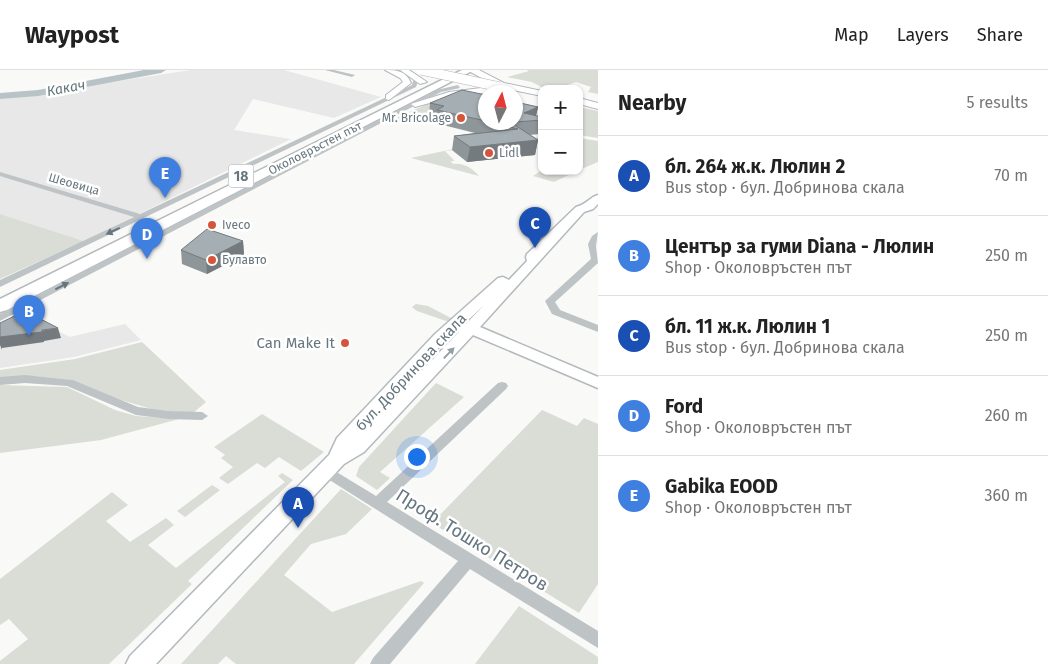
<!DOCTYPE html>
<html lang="en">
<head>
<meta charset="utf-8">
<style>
	body { margin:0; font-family:"Fira Sans",sans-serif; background:#f6f6f6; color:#222 }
	.controls { position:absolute; right:15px; top:15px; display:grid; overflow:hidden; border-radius:10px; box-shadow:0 1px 4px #0004 }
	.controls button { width:45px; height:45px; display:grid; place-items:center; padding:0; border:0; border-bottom:1px solid #e0e0e0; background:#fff; color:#222; font:25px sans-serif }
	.compass { position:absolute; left:478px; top:15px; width:45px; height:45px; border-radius:50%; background:#fff; box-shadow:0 1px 4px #0004; rotate:6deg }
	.you { position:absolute; left:416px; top:386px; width:18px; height:18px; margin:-12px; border:4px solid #fff; border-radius:50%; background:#1a73e8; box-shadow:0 0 0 8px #1a73e833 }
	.badge { display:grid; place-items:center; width:32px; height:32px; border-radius:50%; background:#d5553b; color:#fff; font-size:16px; font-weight:700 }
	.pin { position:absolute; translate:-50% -41px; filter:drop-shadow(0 1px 2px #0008) }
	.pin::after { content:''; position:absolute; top:26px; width:18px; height:15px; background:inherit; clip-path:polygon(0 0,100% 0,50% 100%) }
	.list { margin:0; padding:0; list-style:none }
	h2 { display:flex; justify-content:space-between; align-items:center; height:65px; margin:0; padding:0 20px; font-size:21px }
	h2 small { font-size:16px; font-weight:400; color:#767676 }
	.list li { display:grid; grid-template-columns:32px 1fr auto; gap:15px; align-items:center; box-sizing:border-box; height:80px; padding:0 20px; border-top:1px solid #e0e0e0 }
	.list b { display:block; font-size:19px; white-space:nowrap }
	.list p { margin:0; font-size:16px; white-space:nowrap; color:#767676 }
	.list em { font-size:16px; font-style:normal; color:#767676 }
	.map { position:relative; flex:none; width:598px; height:594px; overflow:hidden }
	header { display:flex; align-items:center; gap:30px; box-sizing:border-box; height:70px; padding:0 25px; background:#fff; border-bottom:1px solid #e0e0e0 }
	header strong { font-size:24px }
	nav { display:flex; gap:28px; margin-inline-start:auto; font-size:18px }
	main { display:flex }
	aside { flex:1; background:#fff }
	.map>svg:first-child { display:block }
</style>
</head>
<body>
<header>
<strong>Waypost</strong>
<nav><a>Map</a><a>Layers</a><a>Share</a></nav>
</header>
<main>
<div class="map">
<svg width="598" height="594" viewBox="0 0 598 594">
	<rect width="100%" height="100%" fill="#f9f9f7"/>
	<g fill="#e7e8e7">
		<polygon points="191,0 284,0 381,27 334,48 253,29 234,60 291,69 84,171 0,144 0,29"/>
		<polygon points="24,244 70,267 125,254 141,270 74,287 0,298 0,257"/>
	</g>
	<g fill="#d9ddd6">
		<polygon points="527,0 598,0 598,24 588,22 591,17 576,12 555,19 545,19 532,12 507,7 529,1"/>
		<path d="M481,22H489H486L485,24L473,23L462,28H447L456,30L409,53C401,50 393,56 385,53C420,38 442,24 481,22Z"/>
		<polygon points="579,37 598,41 598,68 579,65"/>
		<path d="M542,67V72L445,81L455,91H451L453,94C464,93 472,98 479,106L411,88L463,77Z"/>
		<polygon points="579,68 598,71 598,92 579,100"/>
		<polygon points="542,100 542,101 577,101 554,112 533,106"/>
		<polygon points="0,144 84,171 0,209"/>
		<polygon points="416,234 428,236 453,249 449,252 417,241 412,237"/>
		<polygon points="142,272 206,332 193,343 155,340 118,329 72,310 34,306 0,308 0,300 75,289"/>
		<polygon points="436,313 464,327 380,402 390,408 377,420 356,406 359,397"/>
		<polygon points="0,315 67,317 115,340 136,346 179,349 101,370 0,383"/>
		<polygon points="542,340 577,356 584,348 598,354 598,514 579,543 432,453"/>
		<polygon points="262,344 324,382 301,401 279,387 265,398 257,393 228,414 219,408 233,397 221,388 225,385 214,377"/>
		<polygon points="282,403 293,410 188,511 192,514 109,594 0,594 0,591 28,569 9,549 0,555 0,509 112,422 128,435 106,451 130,472 166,448 174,455 148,475 176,498 285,412 278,406"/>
		<polygon points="212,415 220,420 185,447 177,441"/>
		<polygon points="341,419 372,439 346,464 311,474 284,505 332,542 421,511 424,513 354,594 236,594 226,586 218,594 181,594"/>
		<polygon points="519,536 598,587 598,594 475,594"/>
	</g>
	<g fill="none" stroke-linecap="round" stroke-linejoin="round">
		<polygon fill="#b7c3c7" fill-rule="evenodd" points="144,0 166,0 161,3 38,26 0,29 0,23 38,20"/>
		<defs>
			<path id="secondary" d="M598,125V134L593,139L584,142L480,257L598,307V318L473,265L364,382L344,394L156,594H126L130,586L329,385L337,368L435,264L498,208L503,207L509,210L527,191L526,187L527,184L576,137C587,134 590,127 598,125ZM484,235L466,254H464ZM456,261L459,262L385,339L445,270Z"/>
			<g id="primary">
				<path d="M385,0C397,0 406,1 411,13L389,30L386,29V25L403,12L400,8Z"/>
				<polygon points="400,0 409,0 427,12 420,14"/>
				<polygon points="467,0 479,0 504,13 542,21 542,26 498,17"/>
				<polygon points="481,18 505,19 509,22 459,25 415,37 411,34 449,22"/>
				<polygon points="579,28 598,33 598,39 579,34"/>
			</g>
			<polygon id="highway" points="462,0 474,0 7,240 0,242 0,229"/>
		</defs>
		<use href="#secondary" stroke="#b3b9bd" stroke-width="3"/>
		<use href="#primary" stroke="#b2b8bb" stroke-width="2"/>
		<use href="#highway" stroke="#b4b8bb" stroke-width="3"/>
		<g fill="#bec3c6" fill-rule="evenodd">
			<polygon points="325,0 334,0 355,5 352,7"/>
			<polygon points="414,8 419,9 416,17 0,217 0,210 134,147 0,106 0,102 140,144 412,15"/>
			<polygon points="458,15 460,18 441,22 0,251 0,244 437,20"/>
			<polygon points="598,162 596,176 598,193 555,232 560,240 598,255 598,262 552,244 545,231 591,189 588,174 592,166"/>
			<polygon points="25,305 73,310 138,337 168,341 202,342 208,346 202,350 168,349 136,345 67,316 25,313 0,315 0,307"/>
			<polygon points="502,312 506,313 508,316 506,319 387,432 598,561 598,578 470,499 390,594 370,594 373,588 458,491 320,404 318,401 320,398 325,396 330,398 376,426 498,313"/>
		</g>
		<use href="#secondary" fill="#fff" fill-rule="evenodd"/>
		<use href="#primary" fill="#fff" fill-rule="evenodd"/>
		<use href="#highway" fill="#fff" fill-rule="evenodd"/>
		<defs>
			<polyline id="primary-bridge" points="421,0 500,17"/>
		</defs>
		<use href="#primary-bridge" stroke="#b2b8bb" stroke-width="10" stroke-linecap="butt"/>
		<use href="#primary-bridge" stroke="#fff" stroke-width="9"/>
	</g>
	<g fill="#8e969a">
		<polygon points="486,25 486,52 516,52 516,32 538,37 536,46 542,47 542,57 540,64 529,65 538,70 535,85 467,92 452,80 454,66 475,63 435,53 436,48 429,46 430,33"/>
		<polygon points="243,171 244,185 207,204 182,194 181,180"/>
	</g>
	<g fill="#747a7d">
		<polygon points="538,37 535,50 524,43"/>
		<polygon points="538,70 535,85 467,92 470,77"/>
		<polygon points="243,171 244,185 207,204 206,190"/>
		<polygon points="58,258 61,268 44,271 44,272 2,278 2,280 0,275 0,267"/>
	</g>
	<g fill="#a5aeb3" stroke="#747a7d">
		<polygon points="462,20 486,25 486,51 437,40 444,36 430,33"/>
		<polygon points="516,32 538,37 524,43 542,47 542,50 516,52"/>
		<polygon points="490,52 510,52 538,70 470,77 454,66 518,59"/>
		<polygon points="207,159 243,171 206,190 181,180"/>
		<polygon points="25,241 58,258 42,260 42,262 0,267 0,253"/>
	</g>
	<defs><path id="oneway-solid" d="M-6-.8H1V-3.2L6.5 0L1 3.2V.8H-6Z" transform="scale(1.25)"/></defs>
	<g fill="#66767f">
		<use href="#oneway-solid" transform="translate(113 161) rotate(155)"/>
		<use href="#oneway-solid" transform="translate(62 216) rotate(-27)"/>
	</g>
	<use fill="#949fa5" href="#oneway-solid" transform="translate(449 283) rotate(-46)"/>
	<g fill="#d5553b" stroke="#fff" stroke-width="2">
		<circle cx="461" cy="48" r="5"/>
		<circle cx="489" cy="83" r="5"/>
		<circle cx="212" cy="155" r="5"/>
		<circle cx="212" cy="190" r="5"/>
		<circle cx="345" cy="273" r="5"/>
	</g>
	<g text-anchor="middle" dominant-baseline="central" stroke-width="5" stroke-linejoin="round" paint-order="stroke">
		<g font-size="12" fill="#66767f" stroke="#fff" text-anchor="start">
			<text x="451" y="48" text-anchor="end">Mr. Bricolage</text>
			<text x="499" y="83">Lidl</text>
			<text x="222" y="155">Iveco</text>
			<text x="222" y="190">Булавто</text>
		</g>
		<g font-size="12" fill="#66767f" stroke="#fff">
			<text transform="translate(315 78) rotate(-27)">Околовръстен път</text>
			<text transform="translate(74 114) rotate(16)">Шеовица</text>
		</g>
		<g font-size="14" font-style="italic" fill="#617479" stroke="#fff">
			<text transform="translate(66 18) rotate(-11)">Какач</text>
		</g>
		<rect fill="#fff" stroke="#949fa5" stroke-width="1" x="228.5" y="94.5" width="25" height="23" rx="4"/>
		<g font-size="14" font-weight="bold" fill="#66767f">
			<text x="241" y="106">18</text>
		</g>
		<g font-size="15" fill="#66767f" stroke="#fff" text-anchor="end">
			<text x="335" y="273">Can Make It</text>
		</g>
		<g font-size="15" fill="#66767f" stroke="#fff">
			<text transform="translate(411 302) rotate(-47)">бул. Добринова скала</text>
		</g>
		<g font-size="18" fill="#66767f" stroke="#fff">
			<text transform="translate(472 470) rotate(32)">Проф. Тошко Петров</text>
		</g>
	</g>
</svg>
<div class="controls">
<button>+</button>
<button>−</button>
</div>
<svg class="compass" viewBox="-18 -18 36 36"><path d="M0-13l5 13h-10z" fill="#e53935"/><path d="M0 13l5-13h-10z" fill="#767676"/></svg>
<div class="you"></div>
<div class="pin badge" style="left:298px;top:458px;background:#1a4fb4">A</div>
<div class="pin badge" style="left:29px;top:266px;background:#3f7fe0">B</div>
<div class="pin badge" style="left:535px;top:178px;background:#1a4fb4">C</div>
<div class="pin badge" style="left:147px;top:189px;background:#3f7fe0">D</div>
<div class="pin badge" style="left:165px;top:128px;background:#3f7fe0">E</div>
</div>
<aside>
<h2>Nearby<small>5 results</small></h2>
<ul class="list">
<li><span class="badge" style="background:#1a4fb4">A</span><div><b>бл. 264 ж.к. Люлин 2</b><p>Bus stop · бул. Добринова скала</p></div><em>70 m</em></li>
<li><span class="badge" style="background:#3f7fe0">B</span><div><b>Център за гуми Diana - Люлин</b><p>Shop · Околовръстен път</p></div><em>250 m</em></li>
<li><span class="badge" style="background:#1a4fb4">C</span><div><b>бл. 11 ж.к. Люлин 1</b><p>Bus stop · бул. Добринова скала</p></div><em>250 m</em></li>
<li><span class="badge" style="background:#3f7fe0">D</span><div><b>Ford</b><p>Shop · Околовръстен път</p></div><em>260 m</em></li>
<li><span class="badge" style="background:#3f7fe0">E</span><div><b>Gabika EOOD</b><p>Shop · Околовръстен път</p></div><em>360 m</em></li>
</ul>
</aside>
</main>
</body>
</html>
